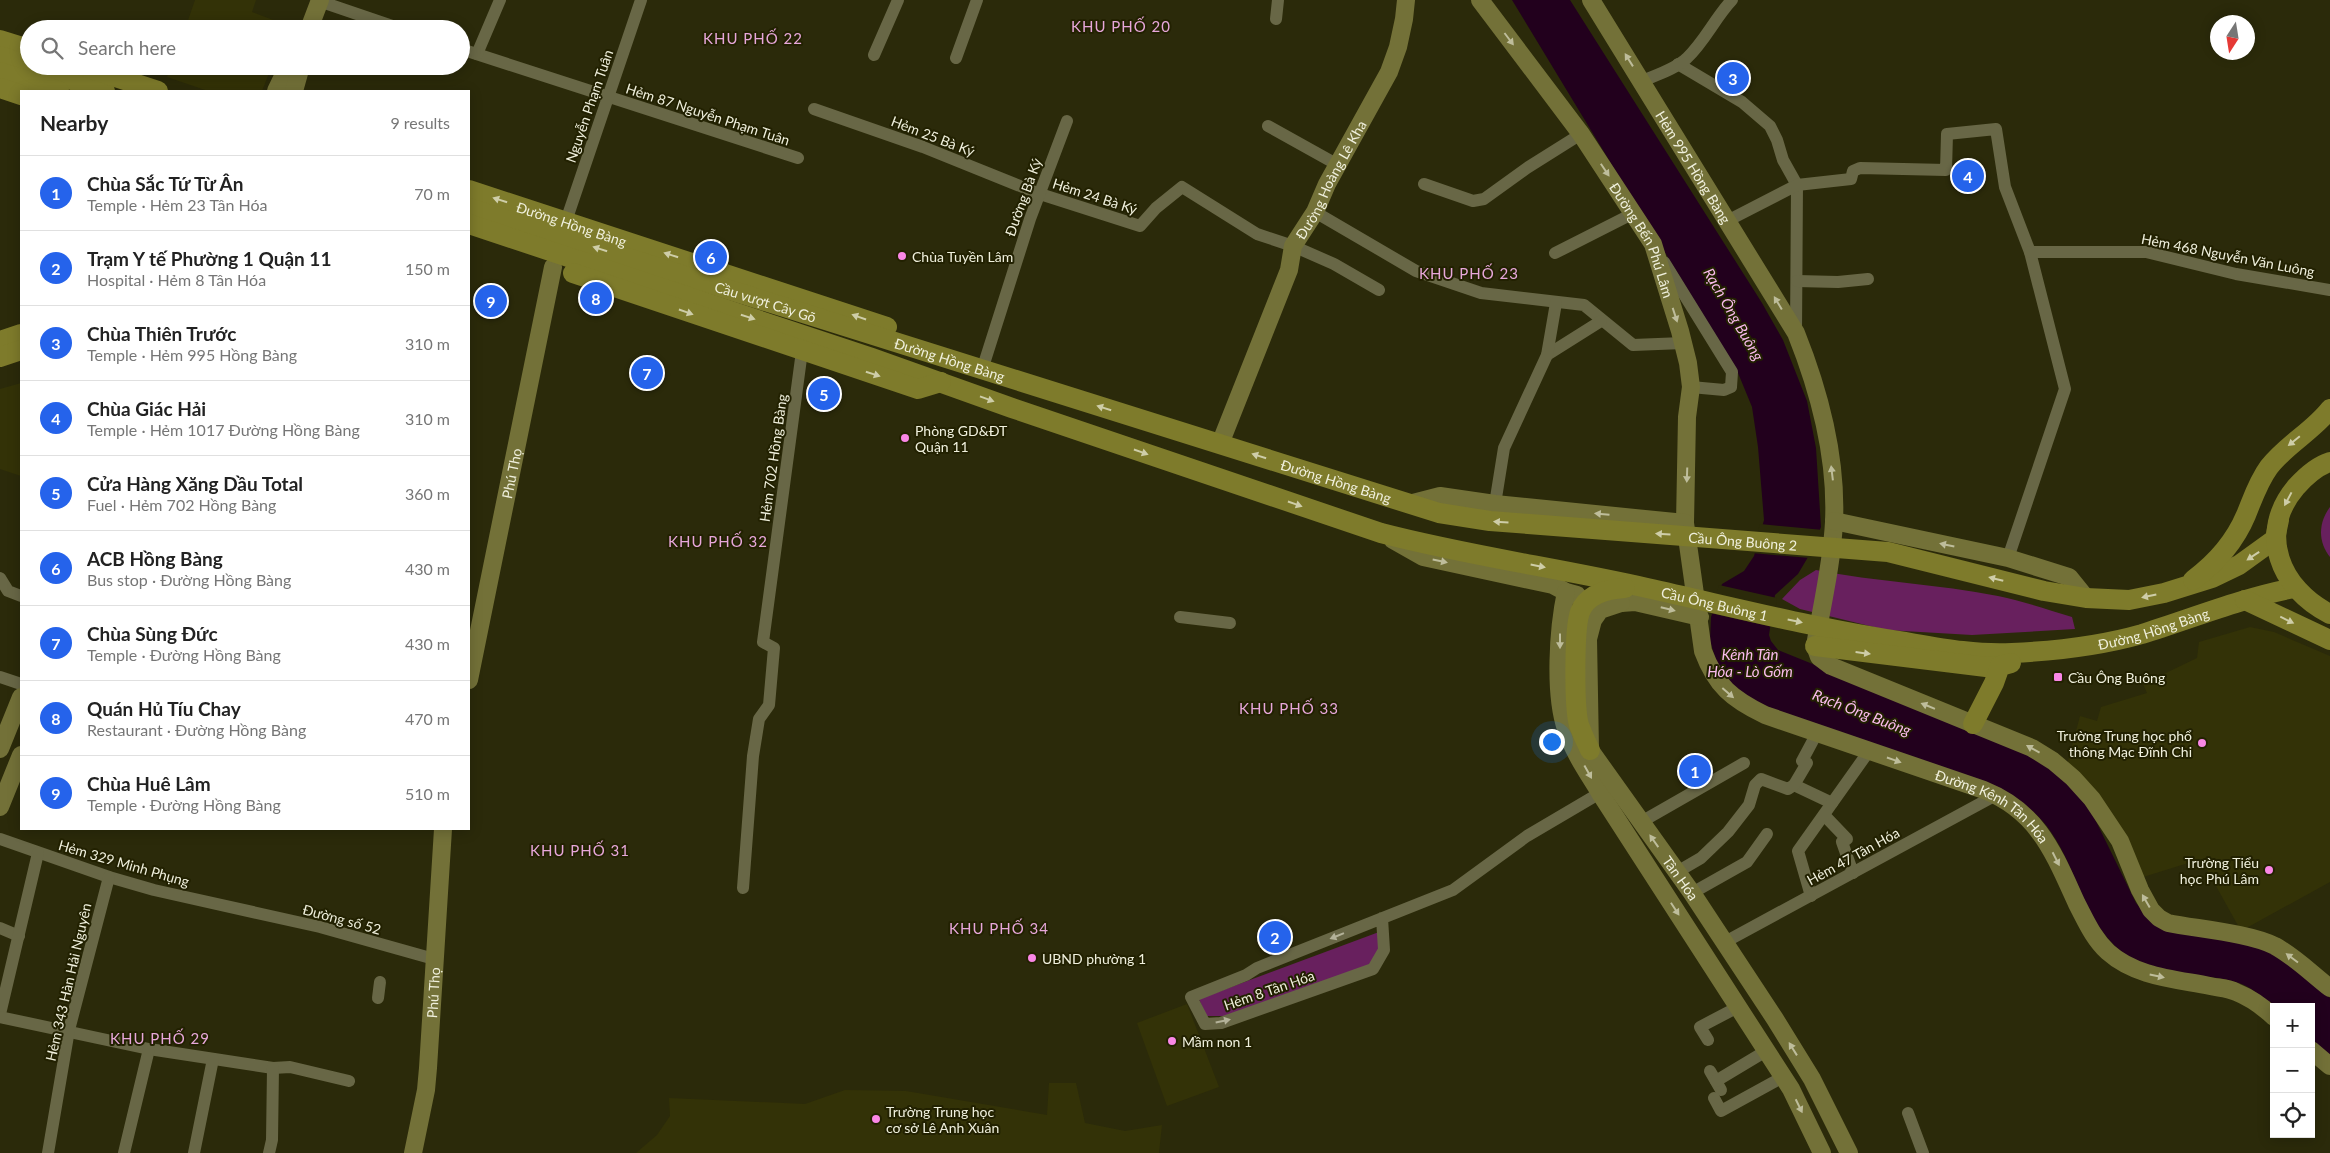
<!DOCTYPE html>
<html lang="en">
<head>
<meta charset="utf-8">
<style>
	body { margin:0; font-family:Lato,sans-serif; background:#f6f6f6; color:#222 }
	.controls { position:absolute; right:15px; bottom:15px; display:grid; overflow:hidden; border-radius:0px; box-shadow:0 2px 12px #0003 }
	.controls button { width:45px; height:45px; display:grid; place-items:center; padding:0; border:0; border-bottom:1px solid #e0e0e0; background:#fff; color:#222; font:25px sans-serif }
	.compass { position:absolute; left:2210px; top:15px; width:45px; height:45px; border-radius:50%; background:#fff; box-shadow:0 2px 12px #0003; rotate:192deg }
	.you { position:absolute; left:1551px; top:741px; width:18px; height:18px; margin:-12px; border:4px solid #fff; border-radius:50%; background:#1a73e8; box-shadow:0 0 0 8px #1a73e833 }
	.badge { display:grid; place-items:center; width:32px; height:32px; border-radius:50%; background:#2563eb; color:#fff; font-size:16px; font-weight:700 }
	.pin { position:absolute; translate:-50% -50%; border:2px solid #fff; box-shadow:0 1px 5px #0006 }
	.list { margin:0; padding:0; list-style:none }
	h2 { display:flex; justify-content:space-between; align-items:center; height:65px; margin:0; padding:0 20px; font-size:21px }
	h2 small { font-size:16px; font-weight:400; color:#767676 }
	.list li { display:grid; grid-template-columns:32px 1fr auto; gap:15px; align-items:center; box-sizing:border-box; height:75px; padding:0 20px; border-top:1px solid #e0e0e0 }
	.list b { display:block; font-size:19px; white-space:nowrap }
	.list p { margin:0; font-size:16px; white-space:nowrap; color:#767676 }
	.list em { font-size:16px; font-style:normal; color:#767676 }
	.icon { flex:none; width:28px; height:28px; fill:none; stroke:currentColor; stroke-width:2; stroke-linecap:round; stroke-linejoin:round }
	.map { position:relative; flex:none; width:2330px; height:1153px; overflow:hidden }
	.search { position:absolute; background:#fff; box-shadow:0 2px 12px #0003; left:20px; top:20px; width:450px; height:55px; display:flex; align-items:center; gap:12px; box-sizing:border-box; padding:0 18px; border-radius:28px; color:#767676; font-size:19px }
	.panel { position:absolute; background:#fff; box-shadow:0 2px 12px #0003; left:20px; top:90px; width:450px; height:740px; border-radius:0px }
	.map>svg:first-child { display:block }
</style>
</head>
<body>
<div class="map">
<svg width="2330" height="1153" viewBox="0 0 2330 1153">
	<rect width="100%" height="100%" fill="#2b2a0a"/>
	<g fill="#333207">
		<polygon points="195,0 256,0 252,12 289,26 288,29 185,29"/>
		<polygon points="171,66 272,66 262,91 208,91 167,77"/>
		<polygon points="21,383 21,476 0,469 0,389"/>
		<polygon points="2250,627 2274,632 2330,656 2330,882 2241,931 2201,859 2140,878 2067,765 2080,716 2097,721 2101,707 2147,693 2143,684 2197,658 2199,642"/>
		<polygon points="1187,1004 1219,1087 1167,1106 1137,1023"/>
		<polygon points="1049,1083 1076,1083 1085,1123 1125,1131 1162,1125 1159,1153 636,1153 657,1135 670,1116 669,1098 805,1104 845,1090 906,1091 1047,1115"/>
	</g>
	<g fill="#68205e">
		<path d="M2330,507V557C2318,542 2318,523 2330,507Z"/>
		<path d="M1816,570C1876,582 1938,584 1998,596C2023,601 2048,610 2072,617L2075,629L1972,635L1886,630L1800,609L1782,599L1800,580Z"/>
		<polygon points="1379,932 1378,951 1369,965 1225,1016 1206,1016 1199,999"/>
	</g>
	<path fill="#22001d" d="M1512,0H1570L1762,303L1783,340L1807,401L1816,448L1821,527L1811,552L1798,574L1775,595L1769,635L1771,641L1778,650L2018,747L2065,779L2091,811L2136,903L2150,918L2251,940L2292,963L2330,998V1057L2311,1040V1007H2274C2263,998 2253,988 2239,983C2202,971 2155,979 2122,952C2084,922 2078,871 2051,832C2040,815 2025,805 2009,793L1783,713L1741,695L1719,670L1710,641L1711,617L1722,584L1744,571L1754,556L1764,520L1758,447L1752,407L1738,373Z"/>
	<g fill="#2b2a0a">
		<polygon points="1760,524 1823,530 1810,558 1752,553"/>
		<polygon points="1719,585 1777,598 1773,627 1710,613"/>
	</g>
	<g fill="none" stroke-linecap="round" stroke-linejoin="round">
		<g stroke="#686746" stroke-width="12">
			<polyline points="319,1 401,29"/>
			<polyline points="1276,19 1278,0"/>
			<polyline points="461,49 798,158"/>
			<polyline points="477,54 500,0"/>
			<polyline points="874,55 898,0"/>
			<polyline points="956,58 977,0"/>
			<polyline points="1678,64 1742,102 1770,126 1777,140 1783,160 1797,185 1796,333"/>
			<path d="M1642,81C1656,75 1676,69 1687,58C1705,41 1715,18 1732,0"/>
			<polyline points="814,109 923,147 1040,194 1140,226 1156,208 1182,187 1257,234 1293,246 1334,264 1379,290"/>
			<polyline points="1268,126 1338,165"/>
			<polyline points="1424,184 1473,201 1484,199 1527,168 1581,134"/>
			<polyline points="1315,212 1416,271 1481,293 1584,305 1633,345 1683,343"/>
			<polyline points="566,221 641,0"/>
			<polyline points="1727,221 1797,185 1851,179 1853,171 1860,168 1946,170 1947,134 1996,129 2005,187 2030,252 2065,389 2008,558"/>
			<polyline points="2030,252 2146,252 2236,274 2330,290"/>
			<polyline points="1555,253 1634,213"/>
			<polyline points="1664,262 1732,372 1731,387 1724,390 1691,387"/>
			<polyline points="1797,281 1838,282 1868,279"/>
			<polyline points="1547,355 1601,321"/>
			<polyline points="982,370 1030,219 1067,121"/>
			<polyline points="1495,504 1504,448 1547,355 1556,303"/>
			<polyline points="0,578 8,591 21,596"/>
			<polyline points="1180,617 1230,623"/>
			<polyline points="0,677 21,684"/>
			<polyline points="1794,785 1832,803"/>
			<polyline points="1824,815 1847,839 1842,842 1853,873"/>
			<polyline points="1641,822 1744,763"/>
			<polyline points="0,839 109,877 154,890 320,927 434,959"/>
			<polyline points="1677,872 1701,858 1728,832 1749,805 1755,785 1761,779 1788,789 1794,785 1807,763 1802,761 1817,733"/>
			<polyline points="743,888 753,756 759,719 769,705 774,648 763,642 802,351"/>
			<polyline points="1692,893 1747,862 1767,834"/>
			<polyline points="1811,896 1798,851 1869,751"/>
			<polyline points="1382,918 1384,950 1373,969 1221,1023 1205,1024 1191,997 1246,975 1257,968 1453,890 1527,836 1600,793"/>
			<polyline points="0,928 19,936"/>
			<polyline points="1725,942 1996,795"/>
			<polyline points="378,998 380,982"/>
			<polyline points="0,1014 38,853"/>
			<polyline points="0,1017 149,1049 273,1068 290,1067 349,1081"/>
			<polyline points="1708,1040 1700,1027 1738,1007"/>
			<polyline points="1710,1071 1721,1090"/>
			<polyline points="1716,1081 1766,1051"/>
			<polyline points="1714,1098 1721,1111 1783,1077"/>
			<polyline points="1908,1113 1923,1153"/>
			<polyline points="48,1153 69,1030 109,877"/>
			<polyline points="124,1153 149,1049"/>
			<polyline points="194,1153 213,1059"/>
			<polyline points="269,1153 272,1140 273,1068"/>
		</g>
		<g stroke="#737138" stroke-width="18">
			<path id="s1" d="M1480,0L1581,134L1653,244L1680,331L1688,363L1691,387L1687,417L1685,523L1703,651C1716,686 1732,699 1765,715L1984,790C2039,812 2054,854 2077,904C2086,921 2093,938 2108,952C2136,977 2175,979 2210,986C2219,988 2228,988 2236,992C2251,998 2262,1006 2274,1017"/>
			<path id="s2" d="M1591,0L1796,333C1820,393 1837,457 1834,522C1832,563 1822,605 1815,646L1819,657L1831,666L2032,748L2053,761L2073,778L2092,799L2120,841L2140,890L2151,910L2159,918L2168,923C2198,929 2249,933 2275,946C2295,957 2312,974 2330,988"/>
			<polyline points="309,29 320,0"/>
			<polyline points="276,91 288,66"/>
			<polyline points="294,91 301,66"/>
			<path id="s3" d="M1220,444L1289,270L1293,246L1315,212L1327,184L1389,72L1398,47L1404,19L1406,0"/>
			<polyline points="1409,504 1440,496 1495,504 1685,523"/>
			<polyline points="1834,521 2008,558 2069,577 2086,598"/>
			<polyline points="1393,540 1423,557 1553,585 1566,592 1577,595"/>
			<path d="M1566,592C1558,629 1554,694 1566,729C1573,752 1588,773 1600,793L1791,1089L1822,1153"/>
			<polyline points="1610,601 1621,603 1635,602 1700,617"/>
			<path id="s4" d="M1621,603L1600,610L1593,620L1588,639L1590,750L1692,893L1775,1019L1812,1079L1849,1153"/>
			<path id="s5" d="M469,680L553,267"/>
			<polyline points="0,749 21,697"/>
			<polyline points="0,807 21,755"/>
			<polyline points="2311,1050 2330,1066"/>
			<path id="s6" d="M413,1153L426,1090L428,1068L443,829"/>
		</g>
		<g stroke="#7e7b2b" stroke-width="20">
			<polyline points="0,40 29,49"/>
			<polyline points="0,56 29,66"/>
			<polyline points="30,66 105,91"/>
			<polyline points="82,66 158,91"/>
			<polyline points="0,72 59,91"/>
			<polyline points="0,88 21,95"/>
			<path id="s7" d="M469,190L887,327"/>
			<path id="s8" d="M469,208L1439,513L1490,521L1888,552L2044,591L2086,598L2129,600L2164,593L2212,578L2239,565L2275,539L2279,520"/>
			<path id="s9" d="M469,224L872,358L1012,408L1381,533C1469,556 1559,568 1647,588C1733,607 1818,629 1905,642C1940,648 1976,655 2012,653C2055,651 2100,646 2142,634C2193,618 2242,598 2294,588"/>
			<polyline points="573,273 918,389 941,382"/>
			<polyline points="0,341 21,334"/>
			<polyline points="0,357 21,350"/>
			<path d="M2330,462C2317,466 2305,477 2296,487C2257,533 2280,589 2330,614"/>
			<path d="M2193,580C2216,563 2235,541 2246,515C2253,498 2258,482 2269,467C2287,444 2313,431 2330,409"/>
			<polyline points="2245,600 2330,640"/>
			<polyline points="1815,646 1986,667 2000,666"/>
			<polyline points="1973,724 1994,683 2000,666 2011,663"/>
			<path d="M1590,750C1586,742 1582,733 1579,725C1574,708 1574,628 1580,612C1587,594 1608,589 1625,588"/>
		</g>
	</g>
	<defs><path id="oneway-solid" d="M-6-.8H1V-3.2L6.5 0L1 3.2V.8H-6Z" transform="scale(1.25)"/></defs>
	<g fill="#bebd9b">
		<use href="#oneway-solid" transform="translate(1509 39) rotate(53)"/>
		<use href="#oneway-solid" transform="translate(1629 60) rotate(-122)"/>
		<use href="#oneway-solid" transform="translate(1605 170) rotate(56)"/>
		<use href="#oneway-solid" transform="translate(1778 303) rotate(-121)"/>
		<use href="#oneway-solid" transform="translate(1675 315) rotate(72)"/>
		<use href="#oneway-solid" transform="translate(1832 473) rotate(-97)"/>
		<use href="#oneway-solid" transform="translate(1687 475) rotate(92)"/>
		<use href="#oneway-solid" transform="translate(1602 514) rotate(-175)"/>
		<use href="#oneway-solid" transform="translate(1947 545) rotate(-168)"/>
		<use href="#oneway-solid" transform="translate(1440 561) rotate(12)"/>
		<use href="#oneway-solid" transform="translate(1668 609) rotate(14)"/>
		<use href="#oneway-solid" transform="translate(1560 641) rotate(90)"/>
		<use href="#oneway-solid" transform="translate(1728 693) rotate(41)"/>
		<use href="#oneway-solid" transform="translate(1928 706) rotate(-158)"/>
		<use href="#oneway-solid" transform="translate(2033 749) rotate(-151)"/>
		<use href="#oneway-solid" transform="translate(1894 760) rotate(19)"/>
		<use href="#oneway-solid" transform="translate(1588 772) rotate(61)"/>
		<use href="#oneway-solid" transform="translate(1654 841) rotate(-125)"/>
		<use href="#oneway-solid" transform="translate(2056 859) rotate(63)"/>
		<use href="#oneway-solid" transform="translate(2146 901) rotate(-120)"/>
		<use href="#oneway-solid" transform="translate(1675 909) rotate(57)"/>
		<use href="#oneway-solid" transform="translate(2292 958) rotate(-143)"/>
		<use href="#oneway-solid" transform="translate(2157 976) rotate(12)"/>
		<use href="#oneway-solid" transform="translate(1793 1049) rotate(-122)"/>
		<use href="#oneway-solid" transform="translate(1799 1106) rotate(64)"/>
	</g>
	<g fill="#cecda8">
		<use href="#oneway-solid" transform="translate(500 200) rotate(-162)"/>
		<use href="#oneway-solid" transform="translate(600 249) rotate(-162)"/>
		<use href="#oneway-solid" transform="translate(671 255) rotate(-162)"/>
		<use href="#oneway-solid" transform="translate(686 312) rotate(19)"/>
		<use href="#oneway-solid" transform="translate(748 317) rotate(18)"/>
		<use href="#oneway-solid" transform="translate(859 317) rotate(-161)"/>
		<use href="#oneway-solid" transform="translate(873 374) rotate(18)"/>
		<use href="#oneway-solid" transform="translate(987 399) rotate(20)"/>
		<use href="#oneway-solid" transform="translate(1104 408) rotate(-163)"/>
		<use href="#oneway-solid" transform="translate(2294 441) rotate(141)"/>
		<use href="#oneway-solid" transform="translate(1141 452) rotate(19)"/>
		<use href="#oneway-solid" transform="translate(1259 456) rotate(-162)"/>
		<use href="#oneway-solid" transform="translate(2288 499) rotate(118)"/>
		<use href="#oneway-solid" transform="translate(1295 504) rotate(19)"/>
		<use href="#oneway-solid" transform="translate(1501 522) rotate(-176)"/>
		<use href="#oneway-solid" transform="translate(1663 534) rotate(-176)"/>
		<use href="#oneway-solid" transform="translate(2253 556) rotate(146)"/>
		<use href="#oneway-solid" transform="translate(1538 566) rotate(11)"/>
		<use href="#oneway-solid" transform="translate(1996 579) rotate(-166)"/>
		<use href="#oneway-solid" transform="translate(2149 596) rotate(168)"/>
		<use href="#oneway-solid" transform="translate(2287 620) rotate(26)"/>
		<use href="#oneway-solid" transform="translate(1795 621) rotate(12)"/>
		<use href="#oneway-solid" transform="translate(1863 653) rotate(7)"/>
	</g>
	<g fill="#b3b299">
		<use href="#oneway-solid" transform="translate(1337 936) rotate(158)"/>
		<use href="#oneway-solid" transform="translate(1223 1021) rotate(-12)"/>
	</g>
	<g fill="#fa87e6" stroke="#222101" stroke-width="2">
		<circle cx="902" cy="256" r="5"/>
		<circle cx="905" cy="438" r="5"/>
		<rect x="2053" y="672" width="10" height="10" rx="2.5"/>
		<circle cx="2202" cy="743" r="5"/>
		<circle cx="2269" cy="870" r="5"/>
		<circle cx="1032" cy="958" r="5"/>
		<circle cx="1172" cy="1041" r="5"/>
		<circle cx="876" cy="1119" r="5"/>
	</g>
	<g text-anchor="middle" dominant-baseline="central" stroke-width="4" stroke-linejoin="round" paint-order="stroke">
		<g font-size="14" fill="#f0f0dd" stroke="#222101">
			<text transform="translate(589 106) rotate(-71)">Nguyễn Phạm Tuân</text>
			<text transform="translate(708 114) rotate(18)">Hẻm 87 Nguyễn Phạm Tuân</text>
			<text transform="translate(933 136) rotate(21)">Hẻm 25 Bà Ký</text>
			<text stroke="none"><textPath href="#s2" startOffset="196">Hẻm 995 Hồng Bàng</textPath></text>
			<text stroke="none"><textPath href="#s3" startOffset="288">Đường Hoàng Lê Kha</textPath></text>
			<text transform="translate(1095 196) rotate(18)">Hẻm 24 Bà Ký</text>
			<text transform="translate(1023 197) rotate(-70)">Đường Bà Ký</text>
			<text stroke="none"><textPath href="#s7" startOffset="108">Đường Hồng Bàng</textPath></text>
			<text stroke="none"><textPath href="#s1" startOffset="291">Đường Bến Phú Lâm</textPath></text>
			<text transform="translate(2228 255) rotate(11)">Hẻm 468 Nguyễn Văn Luông</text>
			<text stroke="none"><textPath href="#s8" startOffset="311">Cầu vượt Cây Gõ</textPath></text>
			<text stroke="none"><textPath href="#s8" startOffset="504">Đường Hồng Bàng</textPath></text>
			<text transform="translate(773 458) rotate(-82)">Hẻm 702 Hồng Bàng</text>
			<text stroke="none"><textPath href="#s5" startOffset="211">Phú Thọ</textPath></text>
			<text stroke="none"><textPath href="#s8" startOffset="909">Đường Hồng Bàng</textPath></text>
			<text stroke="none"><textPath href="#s8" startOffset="1322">Cầu Ông Buông 2</textPath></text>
			<text stroke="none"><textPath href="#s9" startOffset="1304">Cầu Ông Buông 1</textPath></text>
			<text stroke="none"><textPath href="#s9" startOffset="1750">Đường Hồng Bàng</textPath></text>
			<text stroke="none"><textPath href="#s1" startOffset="1052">Đường Kênh Tân Hóa</textPath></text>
			<text transform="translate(1853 856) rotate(-29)">Hẻm 47 Tân Hóa</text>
			<text transform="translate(124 863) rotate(16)">Hẻm 329 Minh Phụng</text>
			<text stroke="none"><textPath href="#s4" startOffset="322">Tân Hóa</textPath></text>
			<text transform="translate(342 919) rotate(15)">Đường số 52</text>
			<text transform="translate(68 982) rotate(-77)">Hẻm 343 Hàn Hải Nguyên</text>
			<text transform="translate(1269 990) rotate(-19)">Hẻm 8 Tân Hóa</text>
			<text stroke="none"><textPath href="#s6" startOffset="162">Phú Thọ</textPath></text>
		</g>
		<g font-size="14" fill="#f0f0dd" stroke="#222101" text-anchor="start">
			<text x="912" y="256">Chùa Tuyền Lâm</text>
			<text x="915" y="430">Phòng GD&amp;ĐT<tspan x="915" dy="16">Quận 11</tspan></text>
			<text x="2068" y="677">Cầu Ông Buông</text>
			<text x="2192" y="735" text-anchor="end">Trường Trung học phổ<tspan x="2192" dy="16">thông Mạc Đĩnh Chi</tspan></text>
			<text x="2259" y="862" text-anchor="end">Trường Tiểu<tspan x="2259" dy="16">học Phú Lâm</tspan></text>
			<text x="1042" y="958">UBND phường 1</text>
			<text x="1182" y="1041">Mầm non 1</text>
			<text x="886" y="1111">Trường Trung học<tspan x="886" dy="16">cơ sở Lê Anh Xuân</tspan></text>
		</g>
		<g font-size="15" letter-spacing="1" fill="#e7a7da" stroke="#222101">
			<text x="1121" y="26">KHU PHỐ 20</text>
			<text x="753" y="38">KHU PHỐ 22</text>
			<text x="1469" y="273">KHU PHỐ 23</text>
			<text x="718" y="541">KHU PHỐ 32</text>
			<text x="1289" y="708">KHU PHỐ 33</text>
			<text x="580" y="850">KHU PHỐ 31</text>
			<text x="999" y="928">KHU PHỐ 34</text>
			<text x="160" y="1038">KHU PHỐ 29</text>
		</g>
		<g font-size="15" font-style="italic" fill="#fabbed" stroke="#222101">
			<text transform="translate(1734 314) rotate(60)">Rạch Ông Buông</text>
			<text x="1750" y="654">Kênh Tân<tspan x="1750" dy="17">Hóa - Lò Gốm</tspan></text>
			<text transform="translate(1862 712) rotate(21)">Rạch Ông Buông</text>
		</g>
	</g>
</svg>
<div class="controls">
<button>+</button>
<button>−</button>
<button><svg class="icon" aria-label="locate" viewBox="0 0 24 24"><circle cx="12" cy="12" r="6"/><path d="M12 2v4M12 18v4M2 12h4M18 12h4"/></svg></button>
</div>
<svg class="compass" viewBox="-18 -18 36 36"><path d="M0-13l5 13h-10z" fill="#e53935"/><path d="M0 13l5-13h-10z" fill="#767676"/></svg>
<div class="you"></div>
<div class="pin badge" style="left:1695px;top:771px">1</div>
<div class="pin badge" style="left:1275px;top:937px">2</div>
<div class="pin badge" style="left:1733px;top:78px">3</div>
<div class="pin badge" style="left:1968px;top:176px">4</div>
<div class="pin badge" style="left:824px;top:394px">5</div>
<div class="pin badge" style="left:711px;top:257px">6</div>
<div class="pin badge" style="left:647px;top:373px">7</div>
<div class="pin badge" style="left:596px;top:298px">8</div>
<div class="pin badge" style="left:491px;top:301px">9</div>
<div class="search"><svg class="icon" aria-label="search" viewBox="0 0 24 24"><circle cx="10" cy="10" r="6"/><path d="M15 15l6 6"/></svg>Search here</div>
<section class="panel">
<h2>Nearby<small>9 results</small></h2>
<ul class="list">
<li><span class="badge">1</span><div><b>Chùa Sắc Tứ Từ Ân</b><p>Temple · Hẻm 23 Tân Hóa</p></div><em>70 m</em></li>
<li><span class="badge">2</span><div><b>Trạm Y tế Phường 1 Quận 11</b><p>Hospital · Hẻm 8 Tân Hóa</p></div><em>150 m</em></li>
<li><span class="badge">3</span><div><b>Chùa Thiên Trước</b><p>Temple · Hẻm 995 Hồng Bàng</p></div><em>310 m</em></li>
<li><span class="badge">4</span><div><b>Chùa Giác Hải</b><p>Temple · Hẻm 1017 Đường Hồng Bàng</p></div><em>310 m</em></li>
<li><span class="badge">5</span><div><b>Cửa Hàng Xăng Dầu Total</b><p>Fuel · Hẻm 702 Hồng Bàng</p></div><em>360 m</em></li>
<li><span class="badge">6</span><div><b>ACB Hồng Bàng</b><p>Bus stop · Đường Hồng Bàng</p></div><em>430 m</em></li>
<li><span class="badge">7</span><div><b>Chùa Sùng Đức</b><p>Temple · Đường Hồng Bàng</p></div><em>430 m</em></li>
<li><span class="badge">8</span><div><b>Quán Hủ Tíu Chay</b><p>Restaurant · Đường Hồng Bàng</p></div><em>470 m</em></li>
<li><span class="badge">9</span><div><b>Chùa Huê Lâm</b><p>Temple · Đường Hồng Bàng</p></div><em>510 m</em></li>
</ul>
</section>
</div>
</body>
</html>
